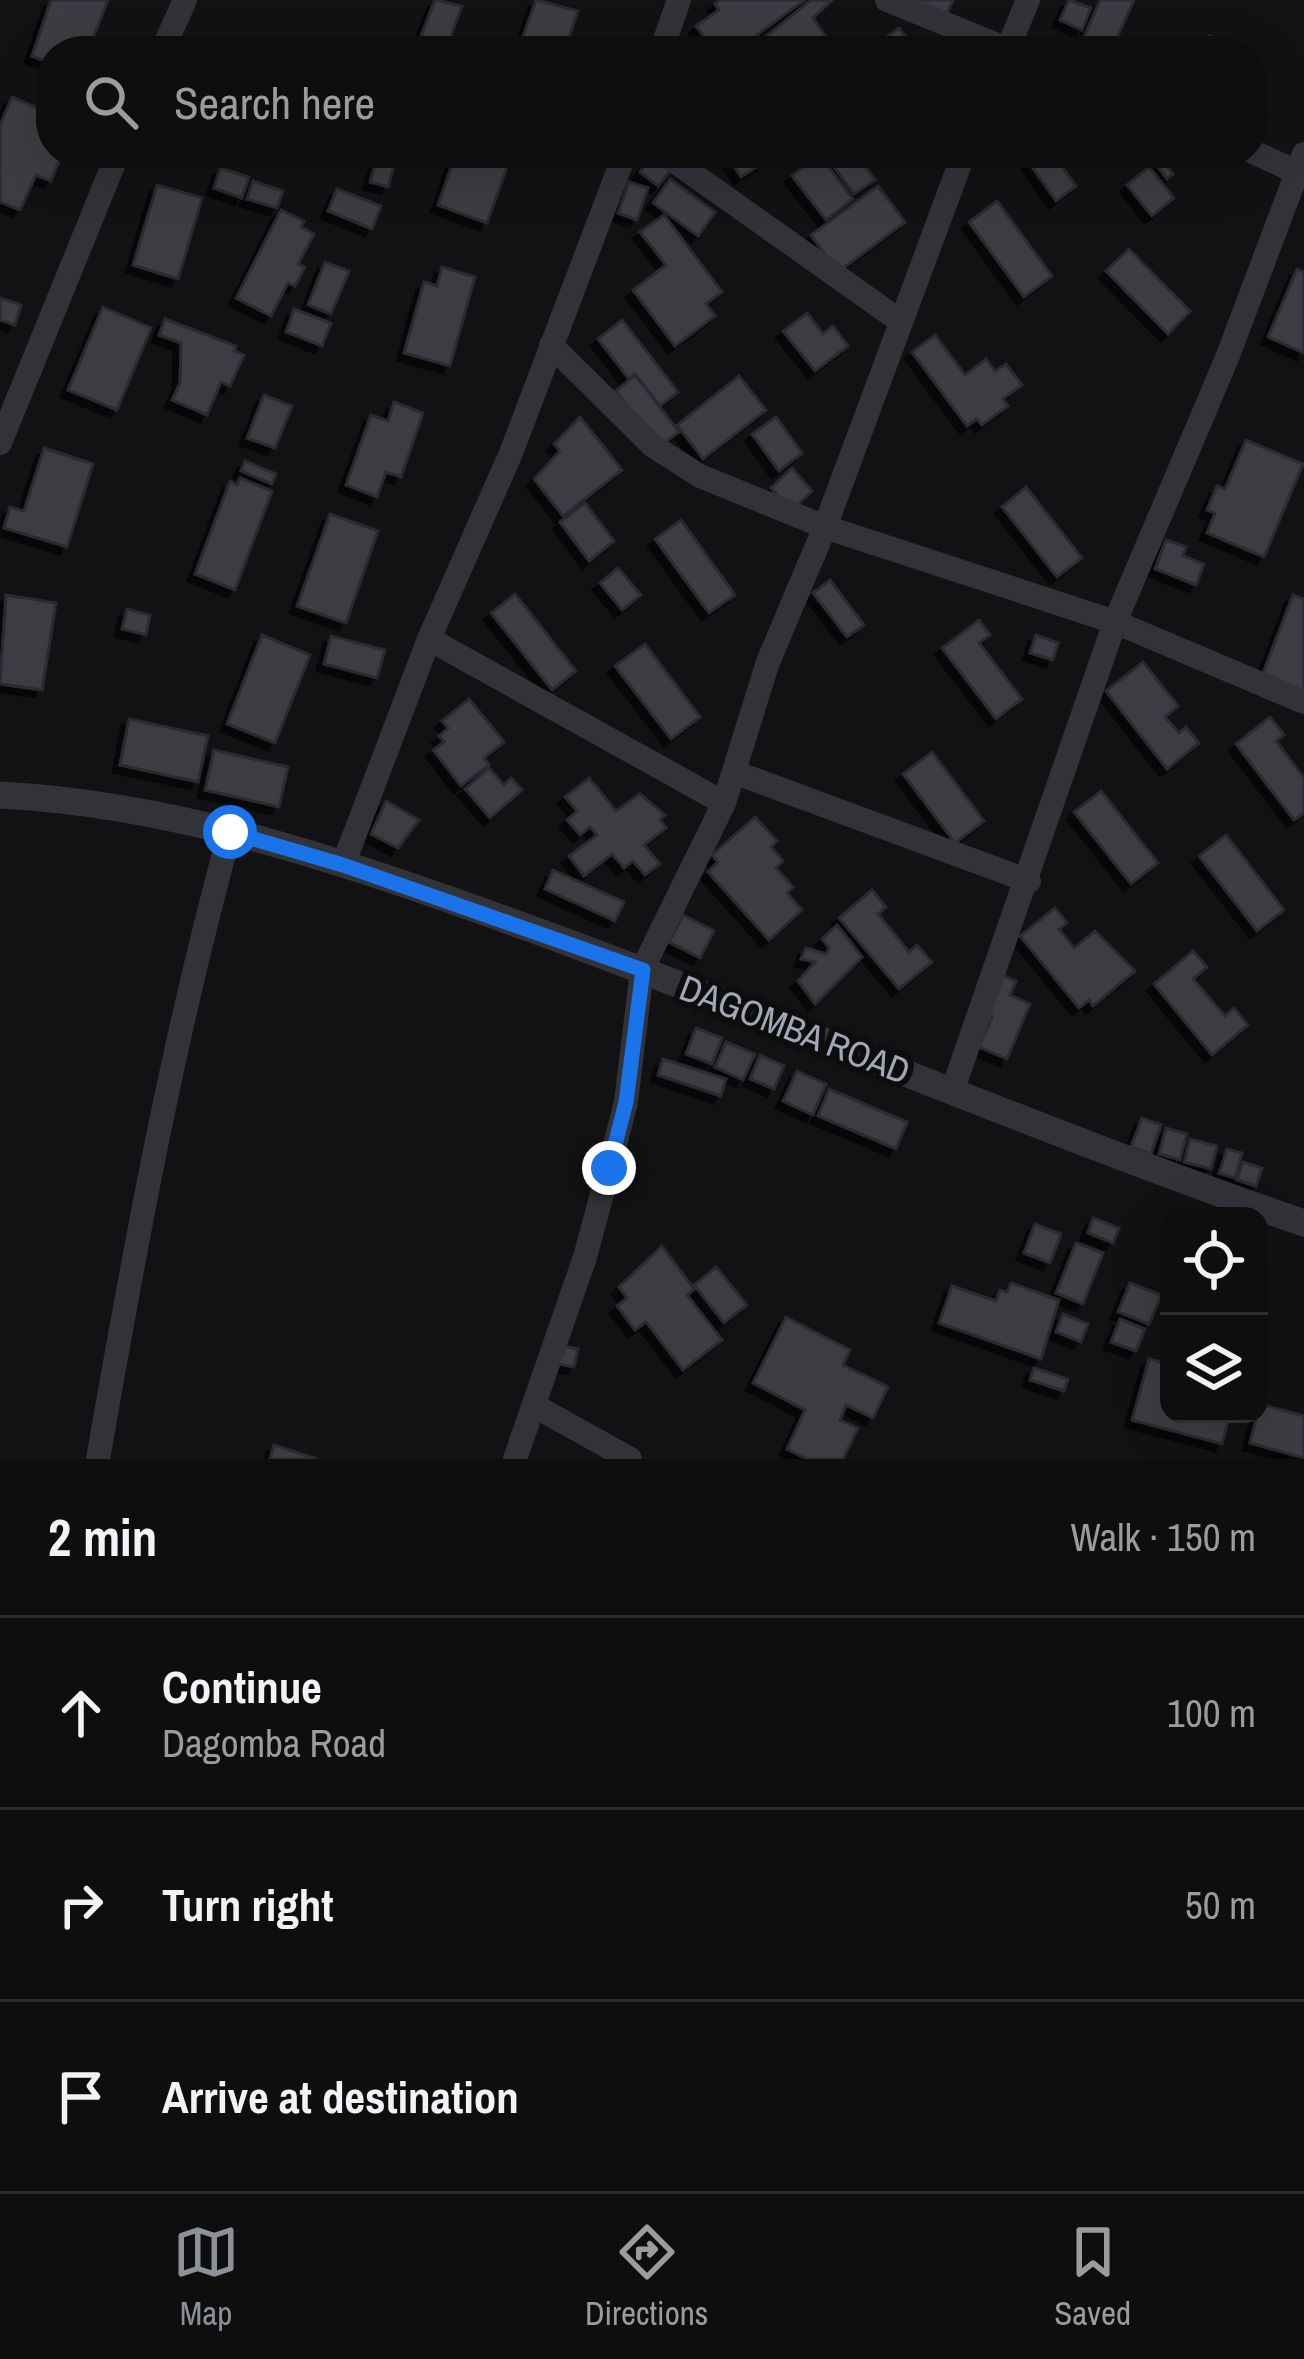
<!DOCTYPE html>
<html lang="en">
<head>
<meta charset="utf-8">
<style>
	body { margin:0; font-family:"Archivo Narrow",sans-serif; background:#1c1c1d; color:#f1f3f6 }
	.controls { position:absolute; right:36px; bottom:36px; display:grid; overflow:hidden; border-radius:24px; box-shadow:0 12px 48px #0002 }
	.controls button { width:108px; height:108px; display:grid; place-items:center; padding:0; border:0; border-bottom:3px solid #2e2e2f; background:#0e0e0f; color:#f1f3f6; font:60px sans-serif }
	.stop { position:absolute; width:36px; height:36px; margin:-27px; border:9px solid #1a73e8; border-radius:50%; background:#fff }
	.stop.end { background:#1a73e8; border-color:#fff; box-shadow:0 3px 12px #0008 }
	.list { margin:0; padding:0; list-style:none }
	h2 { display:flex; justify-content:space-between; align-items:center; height:156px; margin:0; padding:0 48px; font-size:51px }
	h2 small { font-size:39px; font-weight:400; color:#9b9c9e }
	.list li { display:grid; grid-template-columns:78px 1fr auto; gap:36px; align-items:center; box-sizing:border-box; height:192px; padding:0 48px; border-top:3px solid #2e2e2f }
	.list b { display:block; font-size:45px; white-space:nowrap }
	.list p { margin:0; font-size:39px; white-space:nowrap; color:#9b9c9e }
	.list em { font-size:39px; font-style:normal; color:#9b9c9e }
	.icon { flex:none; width:66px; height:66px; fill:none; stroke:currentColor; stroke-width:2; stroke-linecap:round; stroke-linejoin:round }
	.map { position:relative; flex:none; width:1304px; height:1459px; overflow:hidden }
	.search { position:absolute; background:#0e0e0f; box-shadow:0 12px 48px #0002; left:36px; right:36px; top:36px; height:132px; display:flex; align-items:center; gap:30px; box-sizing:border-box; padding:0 42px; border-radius:48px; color:#9b9c9e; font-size:45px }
	.sheet { height:732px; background:#0e0e0f }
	nav { display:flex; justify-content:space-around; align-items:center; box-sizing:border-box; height:168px; border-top:3px solid #2e2e2f; background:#0e0e0f; font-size:33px; color:#9b9c9e }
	nav a { display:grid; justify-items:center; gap:6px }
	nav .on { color:#8c9099 }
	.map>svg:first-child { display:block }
</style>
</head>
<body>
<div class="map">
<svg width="1304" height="1459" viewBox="0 0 1304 1459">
	<defs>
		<filter id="shadow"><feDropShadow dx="-7" dy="7" stdDeviation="0" flood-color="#0009"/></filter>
	</defs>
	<rect width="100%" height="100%" fill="#121214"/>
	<g fill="#3b3c42" stroke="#2c2b30" stroke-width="3" filter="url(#shadow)">
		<polygon points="51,0 108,0 88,51 51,51 51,63 32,56"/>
		<polygon points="435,0 462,6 447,46 421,36"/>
		<polygon points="536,0 578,11 564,51 518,51"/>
		<polygon points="720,0 802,0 803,1 735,51 715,51 696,26 719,10 715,4"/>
		<polygon points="811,0 831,1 813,18 826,37 814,48 820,51 748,51"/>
		<polygon points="897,0 953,0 944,20"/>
		<polygon points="1069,0 1091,8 1082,30 1060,20"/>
		<polygon points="1100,0 1134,0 1111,51 1078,51"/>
		<polygon points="899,28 911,44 918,39 927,51 867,51"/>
		<polygon points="1209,36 1233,45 1231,51 1203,51"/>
		<polygon points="213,41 244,51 210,51"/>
		<polygon points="12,97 51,114 51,153 62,153 51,181 36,175 20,210 0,202 0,125"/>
		<polygon points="379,153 398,153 388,187 370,182"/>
		<polygon points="456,153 512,153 487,223 438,205"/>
		<polygon points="725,153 756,153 763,163 741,177"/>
		<polygon points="821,153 837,153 825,162 853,199 826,220 792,176"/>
		<polygon points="838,153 855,153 875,180 854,194 831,163"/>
		<polygon points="1022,153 1052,153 1076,186 1056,201"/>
		<polygon points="652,156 670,171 658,186 640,172"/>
		<polygon points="1162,159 1173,174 1167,179 1156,164"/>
		<polygon points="1149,167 1174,198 1152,216 1127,185"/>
		<polygon points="220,168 249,177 242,198 214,188"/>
		<polygon points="670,179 715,212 698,236 653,203"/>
		<polygon points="253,181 283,191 277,208 247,199"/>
		<polygon points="629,182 648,188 637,220 618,213"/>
		<polygon points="157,185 202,198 178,279 133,265"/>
		<polygon points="878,186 905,222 838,272 811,235"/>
		<polygon points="337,189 381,206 372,229 328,211"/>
		<polygon points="997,201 1052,276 1024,297 969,222"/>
		<polygon points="281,210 304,221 301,227 314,234 298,264 305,267 295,286 288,283 271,316 236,298"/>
		<polygon points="664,215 722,292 706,304 715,316 675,346 633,290 666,265 640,232"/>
		<polygon points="1129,249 1190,311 1168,334 1106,271"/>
		<polygon points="325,262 349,271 331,314 308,305"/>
		<polygon points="442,267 475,277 450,366 404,353 424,282 437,286"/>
		<polygon points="1297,269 1304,272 1304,353 1268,337"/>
		<polygon points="0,298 21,305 15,325 0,320"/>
		<polygon points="103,307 151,328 117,410 68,390"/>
		<polygon points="294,309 331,323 322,346 286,332"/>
		<polygon points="807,313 823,334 833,326 848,346 815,371 783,331"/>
		<polygon points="165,319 236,346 234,351 244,355 230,386 221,382 207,415 172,400 180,383 181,343 159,335"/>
		<polygon points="622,320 678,392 660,406 635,374 629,379 598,339"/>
		<polygon points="935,335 965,375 986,359 995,371 1006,364 1022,385 1003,399 1008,406 982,425 977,419 967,426 912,352"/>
		<polygon points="635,375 679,432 659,447 616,391"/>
		<polygon points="739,376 766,410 703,459 677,425"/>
		<polygon points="264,395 292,406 275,448 247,438"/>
		<polygon points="394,402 423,413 401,477 386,472 377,497 346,485 371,415 388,421"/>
		<polygon points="580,417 622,470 563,516 534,479 560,451 554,444"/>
		<polygon points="776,417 802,453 779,471 752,434"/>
		<polygon points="1246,440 1303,464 1264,557 1207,533 1215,513 1207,510 1217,486 1225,489"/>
		<polygon points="44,448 93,464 67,547 4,528 10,507 24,511"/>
		<polygon points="245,461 276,474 272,484 241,471"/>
		<polygon points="792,468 812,491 792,510 771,488"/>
		<polygon points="240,478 272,491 235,590 195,574 230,481 237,485"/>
		<polygon points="1026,487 1082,558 1057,577 1002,507"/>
		<polygon points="585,503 614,541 589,561 560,522"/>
		<polygon points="330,514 378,531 346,623 297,606"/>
		<polygon points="681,520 735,595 709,613 655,539"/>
		<polygon points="1166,540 1186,547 1183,556 1204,564 1196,585 1155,569"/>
		<polygon points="618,568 641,595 622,610 600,583"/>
		<polygon points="830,580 864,625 847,637 813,593"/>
		<polygon points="515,594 576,671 552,690 491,613"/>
		<polygon points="6,595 56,603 42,690 0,684"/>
		<polygon points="1293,595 1304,599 1304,698 1260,681"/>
		<polygon points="127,609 150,615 146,635 122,629"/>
		<polygon points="979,620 990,635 979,643 1022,699 996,719 942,648"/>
		<polygon points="262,635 310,655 275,743 227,724"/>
		<polygon points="1036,635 1058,643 1053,660 1030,653"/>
		<polygon points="331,636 385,650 377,678 324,664"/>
		<polygon points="645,644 700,717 671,739 615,666"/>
		<polygon points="1143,662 1178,706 1165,717 1179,733 1186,727 1199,743 1167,769 1106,691"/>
		<polygon points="469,699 504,742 484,758 489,765 461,786 433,750 444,742 439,736 448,728 442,721"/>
		<polygon points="1270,717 1284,735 1276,741 1304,778 1304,813 1294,820 1236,744"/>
		<polygon points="129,719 208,736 198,782 120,765"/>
		<polygon points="214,750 288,767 279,807 205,790"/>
		<polygon points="932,752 984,821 955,843 903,774"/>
		<polygon points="489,768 504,785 511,778 522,790 490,818 465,789"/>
		<polygon points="589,778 616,811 640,794 665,815 660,820 666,828 644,845 660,864 645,875 633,861 624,868 612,854 584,876 569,856 597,835 590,827 580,835 567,820 577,811 565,797"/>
		<polygon points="1101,791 1158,863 1131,884 1074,812"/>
		<polygon points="386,801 419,820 398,848 371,834"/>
		<polygon points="755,817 777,841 771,847 783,861 776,868 793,887 787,893 802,910 769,940 708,872 718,862 712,855"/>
		<polygon points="1226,835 1284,910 1257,931 1199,856"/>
		<polygon points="553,870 624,902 615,921 545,889"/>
		<polygon points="872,890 886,907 878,914 909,952 917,945 932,962 899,989 839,918"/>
		<polygon points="1055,908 1067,923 1059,929 1074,948 1095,931 1135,971 1093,1006 1089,1000 1079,1008 1020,936"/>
		<polygon points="683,915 714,931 700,958 669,942"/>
		<polygon points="837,925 862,957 815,1004 798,981 815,962 801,959 806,948 826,954 829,948 822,939"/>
		<polygon points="1193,951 1207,967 1193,979 1225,1016 1234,1008 1248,1025 1212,1055 1154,984"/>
		<polygon points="999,974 1016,981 1010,995 1030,1004 1007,1059 979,1047 992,1017 983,1013"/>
		<polygon points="696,1028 722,1038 712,1064 686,1054"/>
		<polygon points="726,1042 755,1054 743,1080 715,1067"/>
		<polygon points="760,1055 784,1066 774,1089 750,1079"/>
		<polygon points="663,1059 726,1079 721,1096 658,1075"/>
		<polygon points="797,1071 826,1084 813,1115 783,1101"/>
		<polygon points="829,1089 907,1122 896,1149 818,1116"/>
		<polygon points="1142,1118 1161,1125 1151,1154 1131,1147"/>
		<polygon points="1166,1128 1187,1134 1180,1160 1159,1154"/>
		<polygon points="1190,1139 1217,1146 1211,1169 1184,1162"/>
		<polygon points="1227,1149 1242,1153 1235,1178 1219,1173"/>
		<polygon points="1243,1162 1262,1168 1256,1186 1237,1180"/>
		<polygon points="1093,1218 1119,1228 1113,1243 1088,1233"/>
		<polygon points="1035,1224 1061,1234 1050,1263 1024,1253"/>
		<polygon points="1076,1243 1103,1253 1083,1304 1056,1293"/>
		<polygon points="662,1246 694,1289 687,1295 722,1340 683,1370 646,1322 635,1330 617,1306 627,1298 619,1287"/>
		<polygon points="716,1267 747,1305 724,1323 694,1285"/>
		<polygon points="1011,1283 1059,1300 1041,1359 939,1323 952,1286 996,1301 1000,1290 1007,1292"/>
		<polygon points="1130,1283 1161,1295 1149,1324 1118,1312"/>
		<polygon points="1063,1314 1088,1324 1081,1342 1056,1332"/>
		<polygon points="786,1317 850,1350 843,1365 888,1387 873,1418 846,1405 840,1420 858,1428 843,1459 807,1459 787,1449 805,1410 753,1383"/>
		<polygon points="1120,1319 1145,1329 1136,1351 1111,1342"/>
		<polygon points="557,1345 578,1349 574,1367 554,1363"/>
		<polygon points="1149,1359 1169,1364 1169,1414 1230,1414 1222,1444 1132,1420"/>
		<polygon points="1034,1368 1068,1379 1064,1391 1030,1380"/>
		<polygon points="1260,1404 1304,1416 1304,1458 1250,1443"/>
		<polygon points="274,1445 317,1459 270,1459"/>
	</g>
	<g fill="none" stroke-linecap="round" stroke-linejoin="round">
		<g stroke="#323339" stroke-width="24">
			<polyline points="887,0 1012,51"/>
			<polyline points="162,51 185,0"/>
			<polyline points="661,51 679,0"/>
			<polyline points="1007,51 1028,0"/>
			<polyline points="1253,152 1297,172"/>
			<polyline points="663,153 900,321"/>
			<polyline points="551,345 653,446 700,476 825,527 1115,622 1304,702"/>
			<polyline points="0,443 118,153"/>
			<polyline points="429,639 724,803"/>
			<polyline points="734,772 1029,881"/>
			<polyline points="343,865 429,639 511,453 625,153"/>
			<polyline points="953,1089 1115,622 1227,358 1304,154"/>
			<polyline points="535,1406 630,1459"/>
			<path d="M98,1459C135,1247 173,1039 230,832"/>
			<polyline points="515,1459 585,1257 609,1168 626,1102 642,970 724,803 768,662 825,527 964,153"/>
		</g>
		<path stroke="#323339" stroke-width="27" d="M0,795C185,804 365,869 537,931C794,1025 1046,1134 1304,1223"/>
	</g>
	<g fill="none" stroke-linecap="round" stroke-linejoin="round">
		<polyline stroke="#1a73e8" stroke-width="15" points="230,832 343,865 643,970 626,1102 609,1168"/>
	</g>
	<g text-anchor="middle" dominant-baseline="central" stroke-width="12" stroke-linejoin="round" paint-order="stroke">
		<g font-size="36" fill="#a1a7b6" stroke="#0d0d0e">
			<text transform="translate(795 1029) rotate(21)">DAGOMBA ROAD</text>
		</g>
	</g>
</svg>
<div class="controls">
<button><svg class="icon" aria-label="locate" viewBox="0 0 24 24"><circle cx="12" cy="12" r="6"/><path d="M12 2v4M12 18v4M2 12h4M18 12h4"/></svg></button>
<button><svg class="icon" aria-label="layers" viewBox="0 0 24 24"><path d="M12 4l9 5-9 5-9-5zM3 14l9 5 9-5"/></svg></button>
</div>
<div class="stop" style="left:230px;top:832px"></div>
<div class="stop end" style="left:609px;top:1168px"></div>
<div class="search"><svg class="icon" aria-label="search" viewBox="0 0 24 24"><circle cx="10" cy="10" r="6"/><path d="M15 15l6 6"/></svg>Search here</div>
</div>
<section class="sheet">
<h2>2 min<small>Walk · 150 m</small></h2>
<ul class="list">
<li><svg class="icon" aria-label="ahead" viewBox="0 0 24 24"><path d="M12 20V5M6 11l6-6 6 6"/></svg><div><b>Continue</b><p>Dagomba Road</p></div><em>100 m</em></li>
<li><svg class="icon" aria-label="right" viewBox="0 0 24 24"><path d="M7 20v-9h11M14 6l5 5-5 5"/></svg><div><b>Turn right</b></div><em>50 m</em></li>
<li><svg class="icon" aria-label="arrive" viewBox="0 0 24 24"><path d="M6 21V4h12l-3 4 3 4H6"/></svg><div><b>Arrive at destination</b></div></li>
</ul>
</section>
<nav>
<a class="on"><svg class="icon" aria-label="map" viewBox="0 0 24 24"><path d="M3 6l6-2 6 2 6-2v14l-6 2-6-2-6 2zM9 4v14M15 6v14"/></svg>Map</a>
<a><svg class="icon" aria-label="directions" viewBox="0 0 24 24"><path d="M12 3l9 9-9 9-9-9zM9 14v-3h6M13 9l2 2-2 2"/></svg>Directions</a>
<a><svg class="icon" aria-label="saved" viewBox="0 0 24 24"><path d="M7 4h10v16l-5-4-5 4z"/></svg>Saved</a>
</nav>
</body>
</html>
